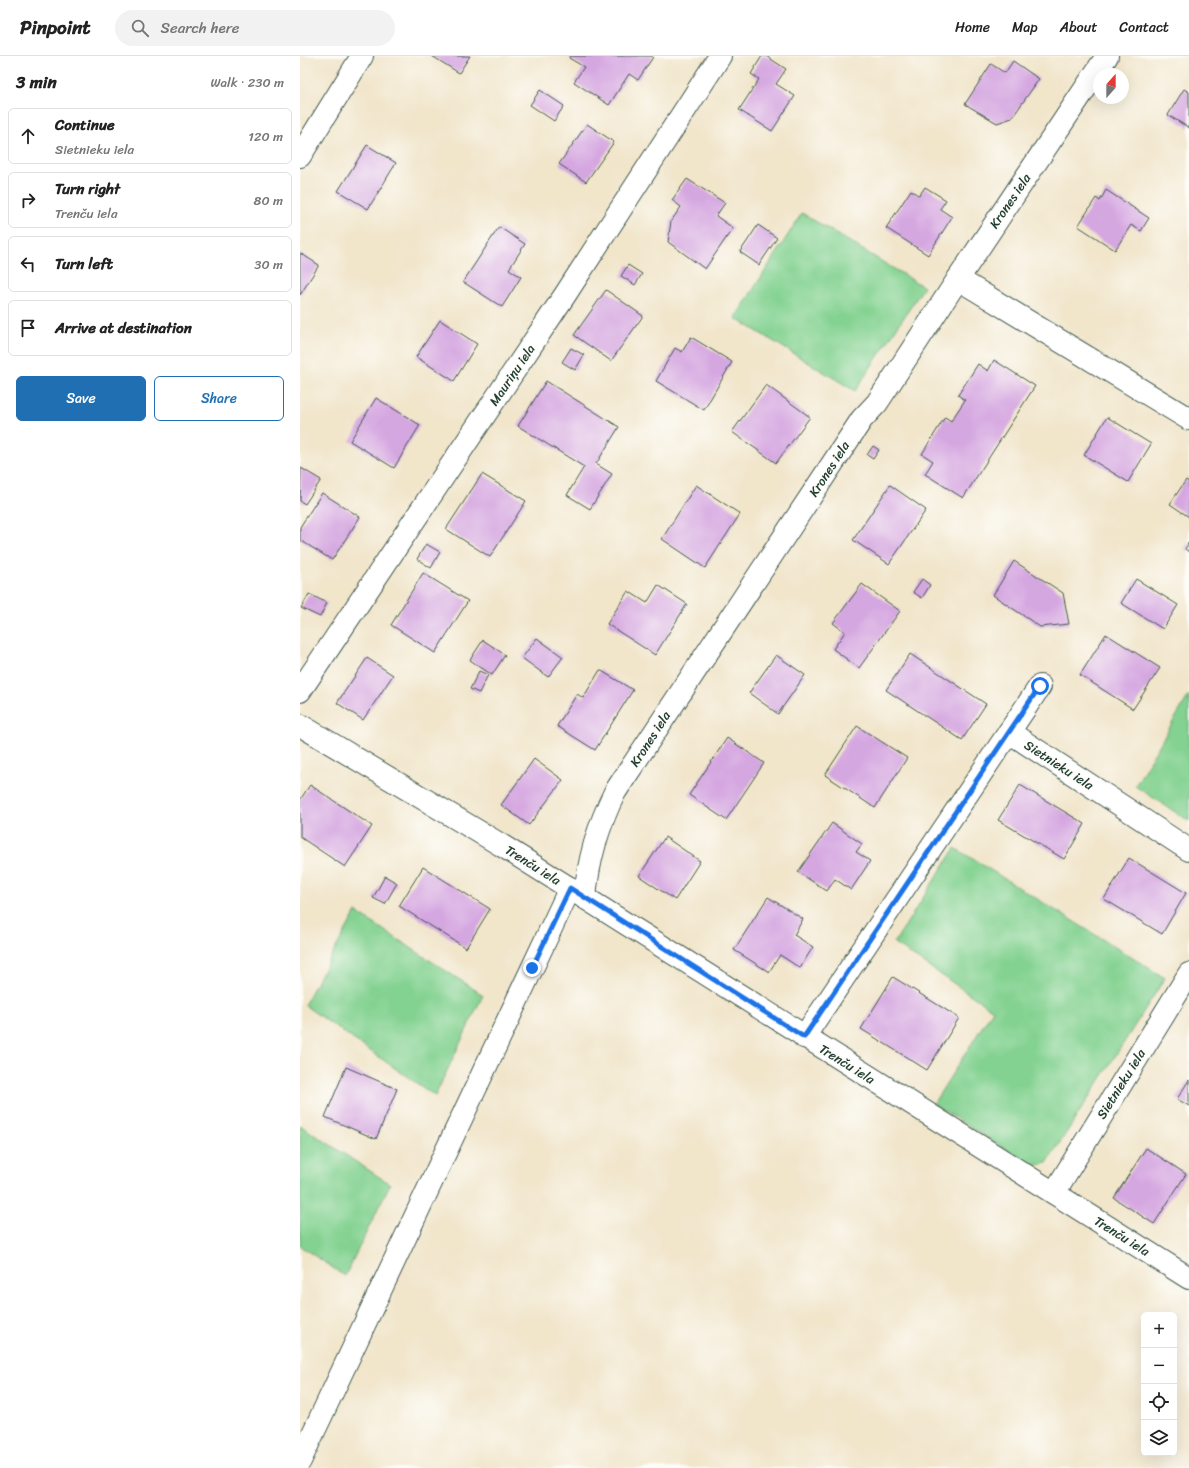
<!DOCTYPE html>
<html lang="en">
<head>
<meta charset="utf-8">
<style>
	body { margin:0; font-family:Sriracha,sans-serif; background:#f2f2f2; color:#222 }
	.controls { position:absolute; right:12px; bottom:12px; display:grid; overflow:hidden; border-radius:6px; box-shadow:0 4px 16px #0002 }
	.controls button { width:36px; height:36px; display:grid; place-items:center; padding:0; border:0; border-bottom:1px solid #e0e0e0; background:#fff; color:#222; font:20px sans-serif }
	.compass { position:absolute; left:793px; top:12px; width:36px; height:36px; border-radius:50%; background:#fff; box-shadow:0 4px 16px #0002; rotate:21deg }
	.stop { position:absolute; width:12px; height:12px; margin:-9px; border:3px solid #1a73e8; border-radius:50%; background:#fff }
	.stop.end { background:#1a73e8; border-color:#fff; box-shadow:0 1px 4px #0008 }
	.list { margin:0; padding:0; list-style:none }
	h2 { display:flex; justify-content:space-between; align-items:center; height:52px; margin:0; padding:0 16px; font-size:17px }
	h2 small { font-size:13px; font-weight:400; color:#767676 }
	.list li { display:grid; grid-template-columns:26px 1fr auto; gap:12px; align-items:center; box-sizing:border-box; height:56px; margin:0 8px 8px; padding:0 8px; border:1px solid #e0e0e0; border-radius:6px }
	.list b { display:block; font-size:15px; white-space:nowrap }
	.list p { margin:0; font-size:13px; white-space:nowrap; color:#767676 }
	.list em { font-size:13px; font-style:normal; color:#767676 }
	.actions { display:flex; gap:8px; padding:12px 16px }
	.actions a { flex:1; padding:9px 0; border:1px solid #1f6fb2; border-radius:6px; text-align:center; font-size:14px; color:#1f6fb2 }
	.actions .main { background:#1f6fb2; color:#fff }
	.icon { flex:none; width:22px; height:22px; fill:none; stroke:currentColor; stroke-width:2; stroke-linecap:round; stroke-linejoin:round }
	.map { position:relative; flex:none; width:889px; height:1412px; overflow:hidden }
	header { display:flex; align-items:center; gap:24px; box-sizing:border-box; height:56px; padding:0 20px; background:#fff; border-bottom:1px solid #e0e0e0 }
	header strong { font-size:19px }
	nav { display:flex; gap:22px; margin-inline-start:auto; font-size:14px }
	.search { width:280px; height:36px; background:#f2f2f2; display:flex; align-items:center; gap:10px; box-sizing:border-box; padding:0 14px; border-radius:22px; color:#767676; font-size:15px }
	main { display:flex }
	aside { flex:1; background:#fff }
	.map>svg:first-child { display:block }
</style>
</head>
<body>
<header>
<strong>Pinpoint</strong>
<div class="search"><svg class="icon" aria-label="search" viewBox="0 0 24 24"><circle cx="10" cy="10" r="6"/><path d="M15 15l6 6"/></svg>Search here</div>
<nav><a>Home</a><a>Map</a><a>About</a><a>Contact</a></nav>
</header>
<main>
<aside>
<h2>3 min<small>Walk · 230 m</small></h2>
<ul class="list">
<li><svg class="icon" aria-label="ahead" viewBox="0 0 24 24"><path d="M12 20V5M6 11l6-6 6 6"/></svg><div><b>Continue</b><p>Sietnieku iela</p></div><em>120 m</em></li>
<li><svg class="icon" aria-label="right" viewBox="0 0 24 24"><path d="M7 20v-9h11M14 6l5 5-5 5"/></svg><div><b>Turn right</b><p>Trenču iela</p></div><em>80 m</em></li>
<li><svg class="icon" aria-label="left" viewBox="0 0 24 24"><path d="M17 20v-9H6M10 6l-5 5 5 5"/></svg><div><b>Turn left</b></div><em>30 m</em></li>
<li><svg class="icon" aria-label="arrive" viewBox="0 0 24 24"><path d="M6 21V4h12l-3 4 3 4H6"/></svg><div><b>Arrive at destination</b></div></li>
</ul>
<div class="actions"><a class="main">Save</a><a>Share</a></div>
</aside>
<div class="map">
<svg width="889" height="1412" viewBox="0 0 889 1412">
	<rect width="100%" height="100%" fill="#fdfcf7"/>
	<filter id="ink" filterUnits="userSpaceOnUse"><feTurbulence type="fractalNoise" baseFrequency=".025" numOctaves="2"/><feDisplacementMap in="SourceGraphic" scale="8" xChannelSelector="R" yChannelSelector="G"/><feConvolveMatrix kernelMatrix="1 2 1 2 8 2 1 2 1" color-interpolation-filters="sRGB"/></filter>
	<filter id="wash" filterUnits="userSpaceOnUse"><feTurbulence type="fractalNoise" baseFrequency=".012" numOctaves="4" result="noise"/><feDisplacementMap in="SourceGraphic" scale="16" xChannelSelector="R" yChannelSelector="G"/><feGaussianBlur stdDeviation="0.9" result="paint"/><feColorMatrix in="noise" values="0 0 0 0 0 0 0 0 0 0 0 0 0 0 0 0 0 1.4 0 .05"/><feComposite in="paint" operator="in"/></filter>
	<g filter="url(#wash)">
		<rect width="100%" height="100%" fill="#f1e5ca"/>
		<g fill="#83d291" stroke="#518862">
			<polygon points="502,157 624,231 555,335 435,262"/>
			<polygon points="889,639 889,765 835,730"/>
			<polygon points="655,792 865,922 747,1107 733,1110 633,1048 693,954 594,887"/>
			<polygon points="56,856 183,939 135,1040 4,949"/>
			<polygon points="0,1069 90,1128 45,1220 0,1190"/>
		</g>
		<g id="blocks">
			<g fill="#d5a7e1">
				<polygon points="132,0 170,0 159,17"/>
				<polygon points="270,0 351,0 353,1 338,24 329,18 309,49 274,26 284,11 269,2"/>
				<polygon points="462,0 466,0 486,13 476,28 495,40 472,75 439,54 459,23 451,18"/>
				<polygon points="713,5 739,23 712,62 697,67 665,48 691,8 705,17"/>
				<polygon points="884,33 889,36 889,72 868,59"/>
				<polygon points="240,34 264,50 254,65 230,49"/>
				<polygon points="287,68 314,86 286,126 259,108"/>
				<polygon points="67,89 96,107 68,153 38,135"/>
				<polygon points="387,123 425,147 416,160 433,172 405,213 368,186 371,165 381,151 372,144"/>
				<polygon points="625,131 646,144 640,153 652,161 628,199 586,172 611,134 619,140"/>
				<polygon points="806,134 849,162 841,175 831,169 815,194 778,170 796,142 800,145"/>
				<polygon points="458,169 477,182 459,209 440,196"/>
				<polygon points="199,171 225,188 209,213 221,221 202,251 163,226"/>
				<polygon points="0,197 19,209 0,239"/>
				<polygon points="328,209 342,218 335,229 321,220"/>
				<polygon points="306,234 343,260 311,305 274,279"/>
				<polygon points="140,264 177,288 154,325 116,301"/>
				<polygon points="391,281 432,306 404,354 356,325 375,292 382,296"/>
				<polygon points="271,292 284,299 275,314 262,306"/>
				<polygon points="694,304 735,330 663,442 625,418 633,405 622,398 645,361 651,365 665,344 658,339 678,308 688,315"/>
				<polygon points="246,325 319,371 296,408 312,418 290,453 267,439 284,411 218,370"/>
				<polygon points="466,329 510,361 476,407 432,376"/>
				<polygon points="76,342 120,369 94,412 50,385"/>
				<polygon points="807,361 851,388 828,426 784,399"/>
				<polygon points="573,390 579,394 573,403 567,399"/>
				<polygon points="1,412 21,424 5,448 0,445"/>
				<polygon points="182,418 226,445 190,501 146,473"/>
				<polygon points="886,424 889,426 889,461 870,448"/>
				<polygon points="396,429 440,458 405,512 362,483"/>
				<polygon points="590,429 626,454 589,508 553,484"/>
				<polygon points="22,437 60,461 32,504 0,484 0,471"/>
				<polygon points="889,486 889,496 885,493"/>
				<polygon points="126,488 140,496 131,512 117,503"/>
				<polygon points="714,505 763,537 769,568 740,571 693,539"/>
				<polygon points="123,517 168,545 135,597 91,569"/>
				<polygon points="622,523 630,529 622,542 613,536"/>
				<polygon points="836,523 878,549 863,573 821,547"/>
				<polygon points="562,528 600,555 559,612 533,593 545,576 533,567"/>
				<polygon points="358,529 387,548 355,599 307,568 328,535 347,547"/>
				<polygon points="9,538 27,547 20,561 1,552"/>
				<polygon points="806,578 860,612 833,653 780,619"/>
				<polygon points="237,582 263,601 248,621 222,602"/>
				<polygon points="183,584 205,599 192,619 170,604"/>
				<polygon points="610,598 686,648 662,684 586,634"/>
				<polygon points="476,599 505,619 478,658 449,637"/>
				<polygon points="67,602 93,619 63,664 37,647"/>
				<polygon points="300,614 333,634 295,694 257,670 277,638 283,642"/>
				<polygon points="179,615 188,619 179,637 170,633"/>
				<polygon points="557,670 607,702 575,752 525,719"/>
				<polygon points="427,682 464,707 426,764 389,739"/>
				<polygon points="234,703 263,724 229,769 201,749"/>
				<polygon points="10,729 72,770 45,811 0,781 0,744"/>
				<polygon points="720,729 785,768 764,803 698,764"/>
				<polygon points="532,767 562,788 556,796 570,805 551,834 535,823 527,835 498,816"/>
				<polygon points="365,781 400,805 375,844 339,820"/>
				<polygon points="829,802 886,837 862,878 804,843"/>
				<polygon points="123,811 190,853 166,892 99,850"/>
				<polygon points="85,820 97,827 85,848 73,842"/>
				<polygon points="468,841 503,863 494,879 513,891 500,912 480,899 469,916 434,894"/>
				<polygon points="593,921 659,962 627,1014 561,973"/>
				<polygon points="46,1011 97,1033 76,1083 25,1061"/>
				<polygon points="889,1024 889,1050 877,1043"/>
				<polygon points="846,1092 886,1118 854,1168 814,1142"/>
			</g>
		</g>
	</g>
	<g filter="url(#ink)">
		<use href="#blocks" fill-opacity="0" stroke="#3e564a" stroke-width="1"/>
		<g fill="none" stroke-linecap="round" stroke-linejoin="round">
			<defs>
				<g id="street">
					<polyline points="0,100 62,0"/>
					<polyline points="658,223 889,363"/>
					<polyline points="0,635 265,239 420,0"/>
					<polyline points="0,669 201,789 889,1222"/>
					<polyline points="709,676 889,794"/>
					<path d="M285,842C288,804 298,770 315,736L562,363L577,347L658,223L807,0"/>
					<polyline points="504,981 740,630"/>
					<polyline points="754,1137 889,918"/>
					<polyline points="0,1405 270,832"/>
				</g>
			</defs>
			<use href="#street" stroke="#3e564a" stroke-width="24"/>
			<use href="#street" stroke="#fff" stroke-width="22"/>
		</g>
	</g>
	<g fill="none" stroke-linecap="round" stroke-linejoin="round" filter="url(#ink)">
		<polyline stroke="#1a73e8" stroke-width="5" points="232,912 270,832 504,981 740,630"/>
	</g>
	<g text-anchor="middle" dominant-baseline="central" stroke-width="3.5" stroke-linejoin="round" paint-order="stroke">
		<g font-size="13" fill="#1f3d34" stroke="#fdfcf7">
			<text transform="translate(710 145) rotate(-56)">Krones iela</text>
			<text transform="translate(212 319) rotate(-56)">Mauriņu iela</text>
			<text transform="translate(529 413) rotate(-57)">Krones iela</text>
			<text transform="translate(350 683) rotate(-57)">Krones iela</text>
			<text transform="translate(759 709) rotate(33)">Sietnieku iela</text>
			<text transform="translate(233 809) rotate(32)">Trenču iela</text>
			<text transform="translate(547 1008) rotate(32)">Trenču iela</text>
			<text transform="translate(821 1028) rotate(-58)">Sietnieku iela</text>
			<text transform="translate(822 1180) rotate(32)">Trenču iela</text>
		</g>
	</g>
</svg>
<div class="controls">
<button>+</button>
<button>−</button>
<button><svg class="icon" aria-label="locate" viewBox="0 0 24 24"><circle cx="12" cy="12" r="6"/><path d="M12 2v4M12 18v4M2 12h4M18 12h4"/></svg></button>
<button><svg class="icon" aria-label="layers" viewBox="0 0 24 24"><path d="M12 4l9 5-9 5-9-5zM3 14l9 5 9-5"/></svg></button>
</div>
<svg class="compass" viewBox="-18 -18 36 36"><path d="M0-13l5 13h-10z" fill="#e53935"/><path d="M0 13l5-13h-10z" fill="#767676"/></svg>
<div class="stop" style="left:740px;top:630px"></div>
<div class="stop end" style="left:232px;top:912px"></div>
</div>
</main>
</body>
</html>
